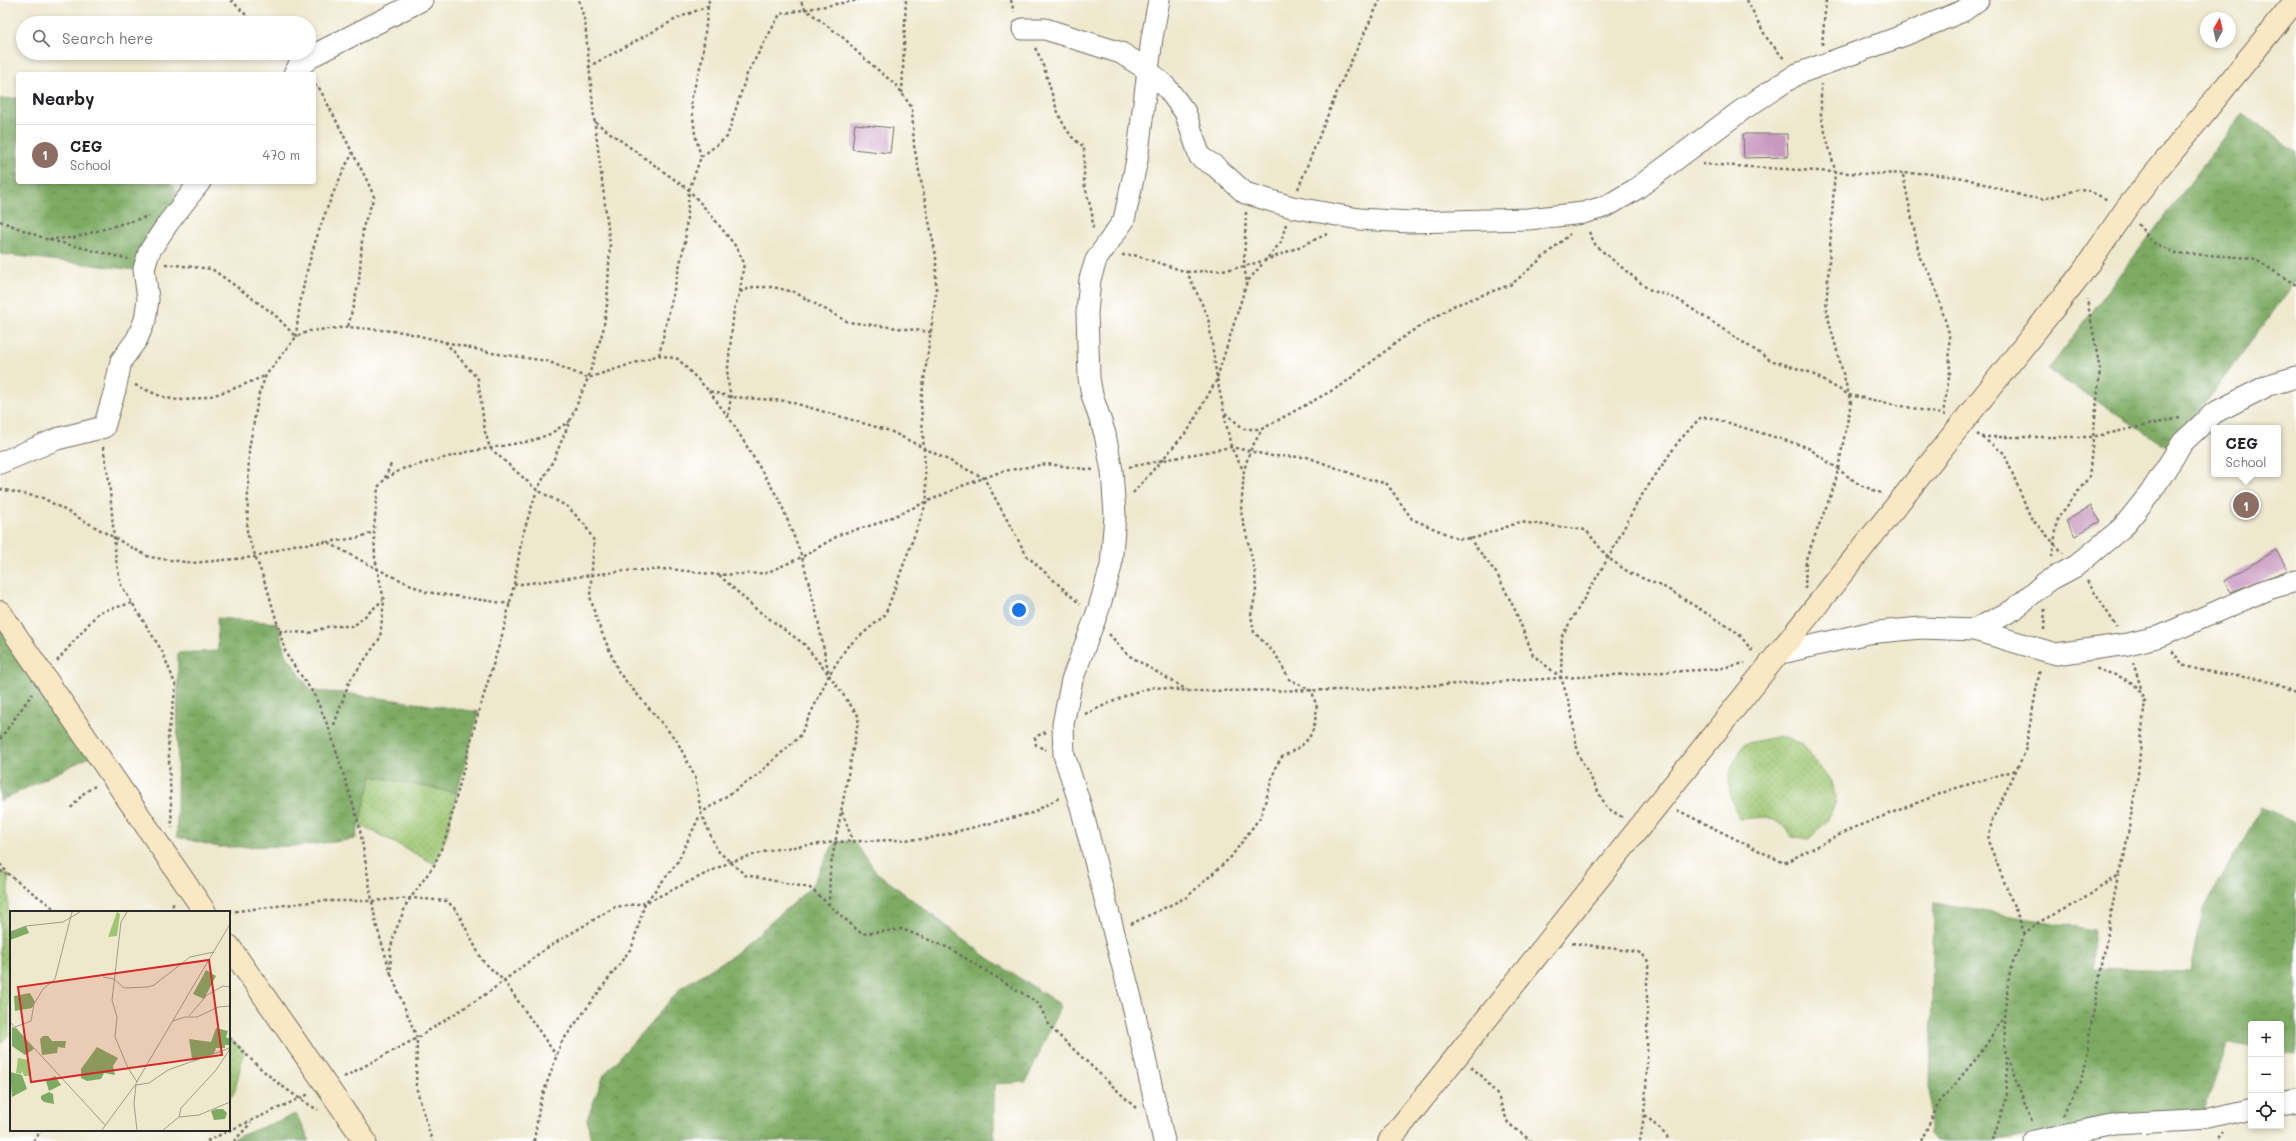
<!DOCTYPE html>
<html lang="en">
<head>
<meta charset="utf-8">
<style>
	body { margin:0; font-family:Mali,sans-serif; background:#f6f6f6; color:#202124 }
	.controls { position:absolute; right:12px; bottom:12px; display:grid; overflow:hidden; border-radius:4px; box-shadow:0 2px 6px #0003 }
	.controls button { width:36px; height:36px; display:grid; place-items:center; padding:0; border:0; border-bottom:1px solid #e0e0e0; background:#fff; color:#202124; font:20px sans-serif }
	.compass { position:absolute; left:2200px; top:12px; width:36px; height:36px; border-radius:50%; background:#fff; box-shadow:0 2px 6px #0003; rotate:8deg }
	.you { position:absolute; left:1019px; top:610px; width:14px; height:14px; margin:-10px; border:3px solid #fff; border-radius:50%; background:#1a73e8; box-shadow:0 0 0 6px #1a73e833 }
	.badge { display:grid; place-items:center; width:26px; height:26px; border-radius:50%; background:#0f766e; color:#fff; font-size:13px; font-weight:700 }
	.pin { position:absolute; translate:-50% -50%; border:2px solid #fff; box-shadow:0 1px 4px #0006 }
	.popup { position:absolute; left:2211px; top:425px; width:70px; height:52px; box-sizing:border-box; display:grid; place-content:center; border-radius:4px; background:#fff; filter:drop-shadow(0 1px 3px #0005); font-size:13px; white-space:nowrap; color:#757577 }
	.popup b { font-size:15px; color:#202124 }
	.popup::after { content:''; position:absolute; left:50%; top:100%; margin-left:-8px; border:8px solid transparent; border-top-color:#fff }
	.list { margin:0; padding:0; list-style:none }
	h2 { display:flex; justify-content:space-between; align-items:center; height:52px; margin:0; padding:0 16px; font-size:17px }
	h2 small { font-size:13px; font-weight:400; color:#757577 }
	.list li { display:grid; grid-template-columns:26px 1fr auto; gap:12px; align-items:center; box-sizing:border-box; height:60px; padding:0 16px; border-top:1px solid #e0e0e0 }
	.list b { display:block; font-size:15px; white-space:nowrap }
	.list p { margin:0; font-size:13px; white-space:nowrap; color:#757577 }
	.list em { font-size:13px; font-style:normal; color:#757577 }
	.icon { flex:none; width:22px; height:22px; fill:none; stroke:currentColor; stroke-width:2; stroke-linecap:round; stroke-linejoin:round }
	.map { position:relative; flex:none; width:2296px; height:1141px; overflow:hidden }
	.search { position:absolute; background:#fff; box-shadow:0 2px 6px #0003; left:16px; top:16px; width:300px; height:44px; display:flex; align-items:center; gap:10px; box-sizing:border-box; padding:0 14px; border-radius:22px; color:#757577; font-size:15px }
	.panel { position:absolute; background:#fff; box-shadow:0 2px 6px #0003; left:16px; top:72px; width:300px; height:112px; border-radius:4px }
	.map>svg:first-child { display:block }
</style>
</head>
<body>
<div class="map">
<svg width="2296" height="1141" viewBox="0 0 2296 1141">
	<defs>
		<pattern id="grass-dots" width="8" height="8" patternUnits="userSpaceOnUse"><rect width="8" height="8" fill="#9ec672"/><path d="M2 2h.1M6 6h.1" fill="none" stroke="#88aa63" stroke-width="1.8" stroke-linecap="round"/></pattern>
		<pattern id="forest-crowns" width="20" height="18" patternUnits="userSpaceOnUse"><rect width="20" height="18" fill="#7eab64"/><path d="M2 6a3 3 0 1 1 6 0M12 15a3 3 0 1 1 6 0" fill="none" stroke="#678b53"/></pattern>
	</defs>
	<rect width="100%" height="100%" fill="#fff"/>
	<filter id="ink" filterUnits="userSpaceOnUse"><feTurbulence type="fractalNoise" baseFrequency=".025" numOctaves="2"/><feDisplacementMap in="SourceGraphic" scale="8" xChannelSelector="R" yChannelSelector="G"/><feConvolveMatrix kernelMatrix="1 2 1 2 8 2 1 2 1" color-interpolation-filters="sRGB"/></filter>
	<filter id="wash" filterUnits="userSpaceOnUse"><feTurbulence type="fractalNoise" baseFrequency=".012" numOctaves="4" result="noise"/><feDisplacementMap in="SourceGraphic" scale="16" xChannelSelector="R" yChannelSelector="G"/><feGaussianBlur stdDeviation="0.9" result="paint"/><feColorMatrix in="noise" values="0 0 0 0 0 0 0 0 0 0 0 0 0 0 0 0 0 1.4 0 .05"/><feComposite in="paint" operator="in"/></filter>
	<g filter="url(#wash)">
		<rect width="100%" height="100%" fill="#eee8cd"/>
		<g fill="url(#grass-dots)" stroke="#64784e">
			<path d="M1779,736L1802,744L1831,782L1836,802L1826,822L1809,839L1792,836L1780,823L1767,817L1739,819C1725,782 1724,778 1744,744Z"/>
			<polygon points="372,776 457,793 446,837 435,864 359,824"/>
			<polygon points="0,871 8,875 9,1035 0,1044"/>
			<polygon points="229,1038 244,1050 235,1090 232,1096 229,1096"/>
		</g>
		<g fill="url(#forest-crowns)" stroke="#546b48">
			<polygon points="18,98 18,182 170,182 180,197 136,270 0,254 0,99"/>
			<polygon points="2243,113 2296,152 2296,281 2171,449 2048,370"/>
			<polygon points="0,618 95,754 0,801"/>
			<polygon points="217,618 277,623 286,654 311,691 344,693 479,712 457,793 372,776 355,839 300,846 219,847 177,837 178,653 218,651"/>
			<polygon points="2262,807 2296,823 2296,1055 2281,1053 2281,1024 2251,1024 2251,1047 2228,1043 2202,1116 2027,1135 1993,1141 1937,1141 1929,1134 1934,903 2094,930 2092,969 2191,971 2203,910"/>
			<polygon points="853,841 876,872 987,957 1061,1005 1026,1082 994,1084 994,1141 591,1141 587,1119 604,1075 682,987 734,955 810,888 835,842"/>
			<polygon points="296,1114 310,1141 227,1141"/>
		</g>
		<g id="blocks">
			<g fill="#c899c0">
				<polygon points="855,124 893,128 890,153 852,149"/>
				<polygon points="1743,134 1787,134 1788,157 1744,158"/>
				<polygon points="2091,506 2100,521 2075,536 2066,521"/>
				<polygon points="2276,550 2288,570 2231,592 2224,581"/>
			</g>
		</g>
	</g>
	<g filter="url(#ink)">
		<use href="#blocks" fill-opacity="0" stroke="#6f6d64" stroke-width="1"/>
		<g fill="none" stroke-linecap="round" stroke-linejoin="round">
			<defs>
				<g id="street">
					<polyline points="1159,0 1152,38 1137,160 1124,220 1096,260 1090,279 1087,313 1089,378 1092,395 1105,434 1112,471 1115,515 1111,566 1099,608 1072,680 1063,724 1064,755 1081,807 1132,1002 1164,1141"/>
					<polyline points="1023,29 1045,29 1121,53 1148,70 1167,88 1185,112 1200,157 1215,166 1245,193 1292,207 1359,219 1410,222 1528,219 1583,213 1607,206 1636,189 1742,110 1797,74 1902,36 1963,11 1978,0"/>
					<polyline points="294,74 298,67 314,55 422,0"/>
					<polyline points="0,463 57,439 104,427 115,390 121,361 137,339 145,320 148,299 144,269 149,252 168,223 200,182"/>
					<polyline points="1974,630 2013,610 2046,582 2076,566 2123,527 2151,492 2183,442 2214,413 2269,385 2296,377"/>
					<polyline points="1777,654 1868,633 1921,628 1974,630 2056,654 2128,644 2161,636 2268,589 2296,581"/>
					<polyline points="2281,1104 2296,1101"/>
					<polyline points="2034,1141 2116,1124 2209,1119 2251,1109"/>
				</g>
				<g id="secondary">
					<polyline points="0,612 205,912"/>
					<polyline points="229,946 365,1141"/>
					<polyline points="1389,1141 2082,273 2126,209 2296,0"/>
				</g>
			</defs>
			<use href="#street" stroke="#6f6d64" stroke-width="23"/>
			<use href="#secondary" stroke="#6f6d64" stroke-width="24"/>
			<g stroke="#6f6d64" stroke-width="2.5" stroke-dasharray="3 3" stroke-linecap="butt">
				<polyline points="231,0 254,23"/>
				<polyline points="1011,0 1014,12"/>
				<polyline points="1747,0 1766,37 1785,60"/>
				<polyline points="1822,45 1826,0"/>
				<path d="M1035,48C1050,73 1052,112 1070,134C1073,139 1079,143 1084,147V183L1092,213L1093,230"/>
				<polyline points="588,67 678,18 708,6 709,0"/>
				<path d="M314,86H318C330,108 341,130 352,152C360,167 368,181 374,197L363,227L359,282L348,327"/>
				<polyline points="902,93 906,0"/>
				<polyline points="595,122 689,190 711,215 737,248 744,263 740,291"/>
				<polyline points="701,157 695,134 691,100 702,60 708,6"/>
				<polyline points="1702,164 1866,174 1923,173 1964,178 2027,197 2043,199 2077,190 2089,191 2108,200"/>
				<polyline points="1903,175 1920,258 1932,278 1949,333 1950,372 1943,413"/>
				<polyline points="1298,189 1339,87 1380,0"/>
				<polyline points="1246,212 1244,266 1247,282"/>
				<polyline points="0,221 46,239 128,259"/>
				<polyline points="2138,224 2152,242 2176,253 2253,258 2296,285"/>
				<polyline points="1589,232 1596,246 1648,289 1677,299 1770,360 1809,372 1849,395 1945,415"/>
				<polyline points="49,239 73,238 149,216"/>
				<polyline points="1122,255 1134,255 1187,272 1208,317 1217,378 1231,447 1243,470"/>
				<path d="M165,264L212,269L274,314L296,337C300,286 315,236 335,189C341,177 345,164 353,154"/>
				<path d="M1187,272C1203,271 1220,271 1236,268C1269,261 1297,248 1327,234"/>
				<polyline points="445,342 478,379 485,432 490,448 537,490 568,507 585,525 594,541 590,596 597,621 619,673 677,741 695,777 701,813 717,850 745,875 810,888 862,934 902,929 949,948 1038,1003 1051,1028 1137,1109"/>
				<polyline points="659,355 685,242 689,190 701,157 727,137 747,74 780,14 859,0"/>
				<path d="M135,385C145,389 156,395 167,398C198,406 237,387 265,376"/>
				<polyline points="709,391 732,422 780,501 802,557 816,611 829,675 859,717 830,870 829,904"/>
				<polyline points="1225,413 1244,429 1262,429"/>
				<polyline points="728,416 731,397 727,377 734,309 740,292 753,287 773,287 794,292 848,322 931,332"/>
				<polyline points="1977,434 2004,453 2031,518 2063,553"/>
				<polyline points="1981,437 2092,437 2180,418"/>
				<polyline points="103,447 109,480 116,560 121,585 162,651 176,686 168,735 172,828"/>
				<polyline points="1129,467 1231,447 1272,456 1307,457 1358,476 1387,484 1412,519 1458,539 1475,538 1520,522 1586,530 1608,558 1630,573 1666,588 1738,633 1754,653"/>
				<polyline points="385,478 391,464"/>
				<polyline points="0,489 43,498 149,557 192,563 256,557 293,545 327,542 377,569 426,592 510,604"/>
				<polyline points="1133,493 1189,429 1216,381 1247,282 1281,242 1286,224"/>
				<polyline points="1469,538 1497,574 1515,610 1533,655 1560,677"/>
				<polyline points="327,542 357,538 374,532"/>
				<polyline points="2052,557 2058,518 2089,477 2100,370 2087,299"/>
				<polyline points="719,575 756,609 804,644 829,675"/>
				<polyline points="2087,581 2117,627"/>
				<polyline points="514,585 623,571 670,569 718,575 766,573 802,557 841,534 879,523 962,486 1003,471 1047,464 1093,470"/>
				<polyline points="1805,589 1806,559 1835,484 1851,403 1826,310 1835,170 1821,117 1821,84"/>
				<polyline points="2044,630 2045,607"/>
				<polyline points="279,631 309,633 330,626 354,626 383,600"/>
				<polyline points="1109,634 1128,655 1187,690"/>
				<polyline points="2172,651 2184,666 2210,672 2271,681 2296,693"/>
				<polyline points="57,661 99,612 132,603"/>
				<polyline points="2133,662 2141,688"/>
				<polyline points="1085,714 1132,693 1154,687 1188,691 1353,690 1717,669 1745,663"/>
				<polyline points="334,725 349,682 380,638 384,600 375,558 374,528 378,487 385,479 402,469 467,452 531,441 550,434 570,421"/>
				<polyline points="1046,732 1035,737 1036,745 1046,750"/>
				<polyline points="0,739 32,694"/>
				<polyline points="71,808 84,793 95,786"/>
				<polyline points="1677,810 1784,863 1853,828 1950,790 2016,770"/>
				<polyline points="842,812 853,841"/>
				<polyline points="1622,817 1607,808 1578,754 1571,710 1561,677 1562,636 1611,553 1638,501 1678,442 1701,417 1712,418 1807,447 1860,485 1881,493"/>
				<path d="M0,864C15,884 39,895 58,912"/>
				<polyline points="0,871 7,874"/>
				<polyline points="171,912 174,901"/>
				<polyline points="229,912 318,901 372,901 411,898 447,901 457,911 482,960 504,981 556,1055"/>
				<polyline points="1131,924 1187,897 1231,857 1261,816 1276,766 1282,757 1300,747 1309,738 1314,727 1317,708 1312,691 1289,679 1276,655 1254,632 1251,615 1256,592 1255,571 1241,512 1244,470 1250,451 1262,429 1342,385 1406,335 1453,306 1512,284 1570,234"/>
				<polyline points="2025,934 1988,841 1992,820 2025,752 2040,669"/>
				<path d="M1572,943L1638,952C1643,955 1647,957 1648,963C1649,973 1646,984 1647,994C1647,1044 1649,1092 1640,1141"/>
				<polyline points="391,969 390,951 395,932 407,903 435,864 446,837 476,721 503,632 514,585 522,537 537,490 554,459 588,378 603,331 607,305 610,244 594,117 585,22 579,0"/>
				<polyline points="391,974 376,924 359,824 330,731 314,694 286,654 268,591 247,533 249,449 259,394 266,375 296,337 309,331 348,327 403,332 492,353 547,361 588,378 659,355 678,359 709,391 731,397 787,401 890,431 984,478 1027,556 1080,604"/>
				<polyline points="391,974 417,1038 416,1087 432,1141"/>
				<path d="M229,1038C240,1047 248,1057 258,1066C277,1083 297,1098 318,1110"/>
				<polyline points="2007,1057 2032,1123"/>
				<polyline points="1471,1067 1484,1078 1498,1096 1508,1123 1531,1141"/>
				<polyline points="344,1077 417,1038 489,992 545,949 615,907 645,903 730,862 770,850 835,842 926,839 1032,813 1059,798"/>
				<polyline points="1645,1115 1667,1136 1668,1141"/>
				<polyline points="2065,1116 2081,1082 2118,875"/>
				<polyline points="33,1141 42,1130"/>
				<polyline points="207,1141 309,1094"/>
				<polyline points="234,1141 251,1123"/>
				<polyline points="534,1141 540,1103 561,1043 632,947 645,903 677,863 701,813 755,777 800,736 829,675 847,647 885,615 927,501 921,402 936,294 936,256 914,146 912,108 897,86 858,53 846,40 805,9 800,0"/>
				<polyline points="1921,1141 1939,1103 1980,1054 2004,1017"/>
				<path d="M1993,1141L2007,1093L2004,1017L2010,970L2025,934L2039,922L2082,900L2118,875L2124,858L2138,774L2145,699C2136,678 2115,676 2095,668"/>
				<polyline points="2219,1141 2224,1135"/>
			</g>
			<use href="#street" stroke="#fff" stroke-width="21"/>
			<use href="#secondary" stroke="#fae7c3" stroke-width="22"/>
		</g>
	</g>
	<g transform="translate(10 911)">
		<rect width="220" height="220" fill="#eee8cd"/>
		<path d="M107,1L110,3L107,25L98,26ZM8,147L19,149L21,162L19,165H14L12,160L11,163L6,162Z" fill="#9ec672"/>
		<path d="M16,15L19,22L0,29V21ZM196,59L206,65L194,88L183,83ZM20,82L25,91L22,97L5,100L4,85ZM2,116L7,118L24,138L15,144L2,135ZM206,117L218,120L216,126L220,128V134H215V137H206L204,143L185,150L182,148L179,128L201,131ZM33,125H38L42,130H56L55,137L48,136L47,142L32,144L30,128ZM87,136L108,147L103,155L105,164L94,162L91,168L77,170L71,167V158ZM0,161L12,164L17,178L2,186ZM45,165L51,174L39,180L36,170ZM39,181L43,183L44,193L34,191L31,188V185ZM206,198H213L217,202L215,208L204,209L201,200Z" fill="#7eab64"/>
		<path fill="none" stroke="#a09c8c" stroke-width="1" d="M117,1L111,11L102,89L107,106L105,126L118,157L127,171M0,21L16,15L53,11L70,1M93,66L104,68L114,77L138,76L144,74L180,46L204,41M179,105L197,84L213,75L220,76M163,110L175,106H187L208,96L220,95M0,111L95,214M5,116L21,110L24,93L33,78L45,68L62,1M126,174L139,172L158,159L220,137M169,206L171,197L206,159L220,138M92,219L125,174M127,219L124,193L126,172L220,13M153,219L169,206L189,204L220,191"/>
		<path fill="#d62828" fill-opacity="0.15" stroke="#d62828" stroke-width="2" d="M199,49L212,144L21,171L8,76Z"/>
		<rect width="220" height="220" fill="none" stroke="#2b2b2b" stroke-width="2"/>
	</g>
</svg>
<div class="controls">
<button>+</button>
<button>−</button>
<button><svg class="icon" aria-label="locate" viewBox="0 0 24 24"><circle cx="12" cy="12" r="6"/><path d="M12 2v4M12 18v4M2 12h4M18 12h4"/></svg></button>
</div>
<svg class="compass" viewBox="-18 -18 36 36"><path d="M0-13l5 13h-10z" fill="#e53935"/><path d="M0 13l5-13h-10z" fill="#757577"/></svg>
<div class="you"></div>
<div class="pin badge" style="left:2246px;top:505px;background:#8d6e63">1</div>
<div class="popup"><b>CEG</b>School</div>
<div class="search"><svg class="icon" aria-label="search" viewBox="0 0 24 24"><circle cx="10" cy="10" r="6"/><path d="M15 15l6 6"/></svg>Search here</div>
<section class="panel">
<h2>Nearby<small></small></h2>
<ul class="list">
<li><span class="badge" style="background:#8d6e63">1</span><div><b>CEG</b><p>School</p></div><em>470 m</em></li>
</ul>
</section>
</div>
</body>
</html>
